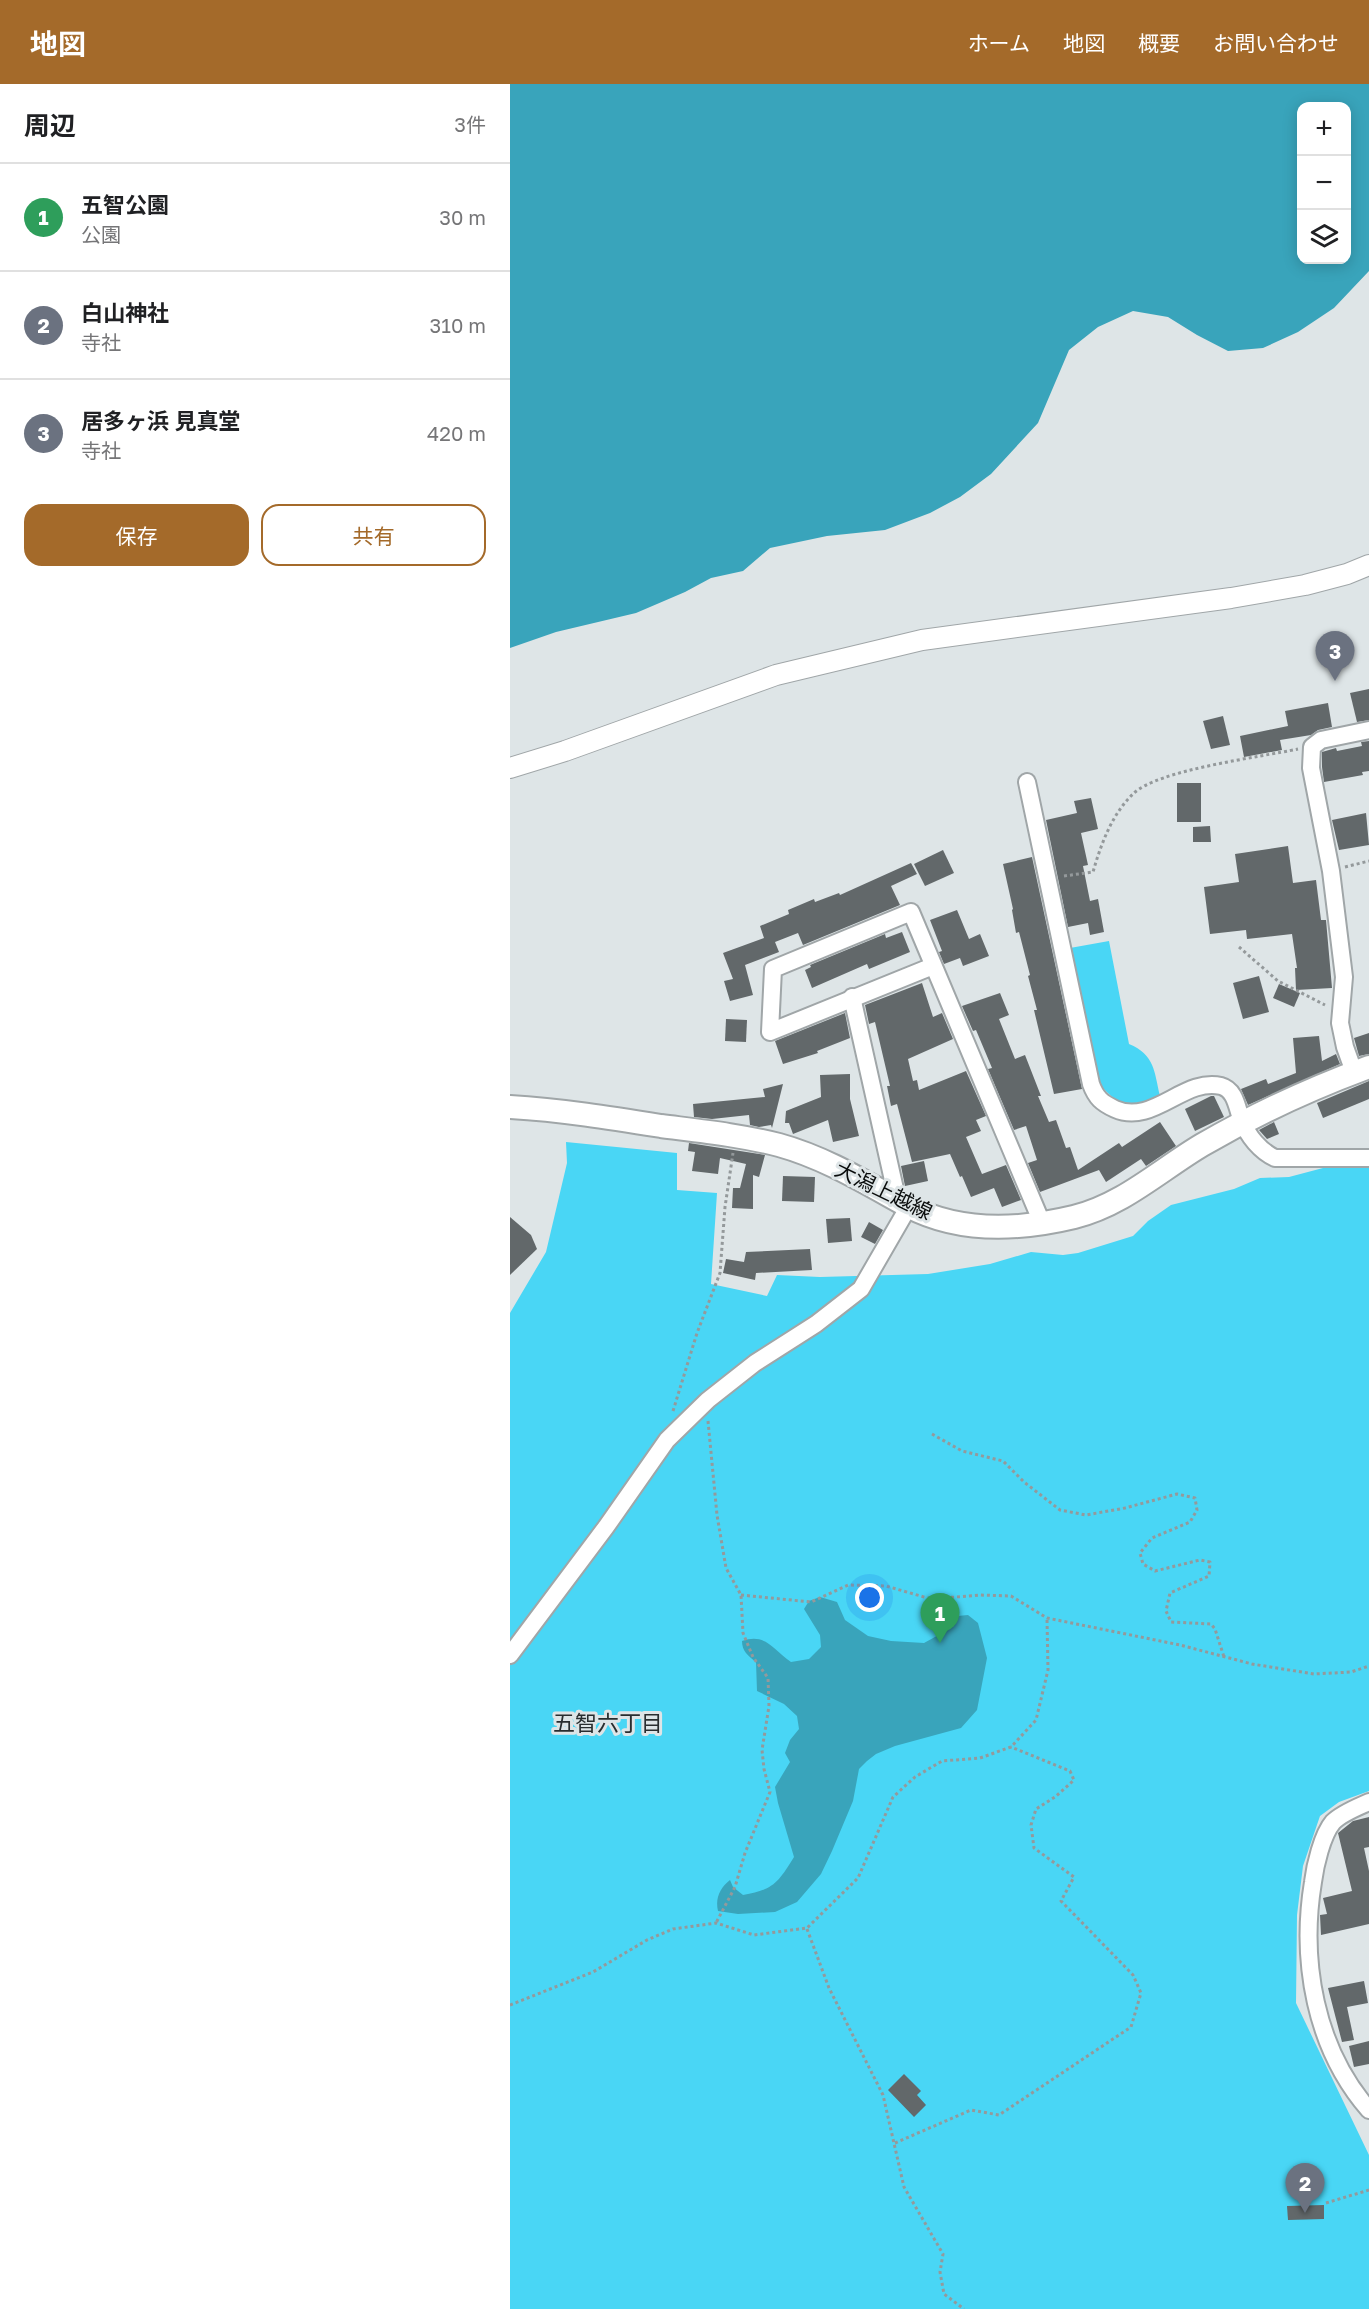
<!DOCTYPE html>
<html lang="ja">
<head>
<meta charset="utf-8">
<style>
	body { margin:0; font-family:"Golos Text","Noto Sans JP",sans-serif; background:#f6f6f6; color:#202124 }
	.controls { position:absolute; right:18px; top:18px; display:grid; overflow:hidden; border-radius:12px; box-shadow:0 3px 15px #0003 }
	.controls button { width:54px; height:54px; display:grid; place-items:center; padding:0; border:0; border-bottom:2px solid #e0e0e0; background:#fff; color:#202124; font:30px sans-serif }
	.you { position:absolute; left:360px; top:1514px; width:21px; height:21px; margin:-15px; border:4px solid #fff; border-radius:50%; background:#1a73e8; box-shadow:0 0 0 9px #1a73e833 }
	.badge { display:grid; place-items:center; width:39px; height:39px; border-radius:50%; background:#a46a2a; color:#fff; font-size:20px; font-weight:700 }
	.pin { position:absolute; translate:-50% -50px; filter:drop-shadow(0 2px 3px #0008) }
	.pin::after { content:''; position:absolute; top:32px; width:21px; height:18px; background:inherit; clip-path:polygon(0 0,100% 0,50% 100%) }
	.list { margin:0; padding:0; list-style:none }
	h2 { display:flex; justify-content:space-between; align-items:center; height:78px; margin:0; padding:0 24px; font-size:26px }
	h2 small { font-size:20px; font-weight:400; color:#757577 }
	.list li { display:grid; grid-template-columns:39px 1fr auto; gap:18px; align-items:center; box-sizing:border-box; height:108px; padding:0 24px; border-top:2px solid #e0e0e0 }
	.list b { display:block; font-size:22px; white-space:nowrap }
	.list p { margin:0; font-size:20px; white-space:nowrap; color:#757577 }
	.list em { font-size:20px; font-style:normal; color:#757577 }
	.actions { display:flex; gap:12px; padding:18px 24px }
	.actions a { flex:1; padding:14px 0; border:2px solid #a46a2a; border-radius:18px; text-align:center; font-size:21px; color:#a46a2a }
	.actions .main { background:#a46a2a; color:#fff }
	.icon { flex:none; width:33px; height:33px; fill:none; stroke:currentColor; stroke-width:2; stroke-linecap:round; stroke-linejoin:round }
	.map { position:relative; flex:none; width:859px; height:2225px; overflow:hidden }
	header { display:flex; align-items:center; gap:36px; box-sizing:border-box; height:84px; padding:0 30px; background:#a46a2a; color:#fff }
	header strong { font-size:28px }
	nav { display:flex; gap:33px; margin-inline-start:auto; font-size:21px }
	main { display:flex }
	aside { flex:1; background:#fff }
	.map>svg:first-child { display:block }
</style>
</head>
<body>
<header>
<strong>地図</strong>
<nav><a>ホーム</a><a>地図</a><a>概要</a><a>お問い合わせ</a></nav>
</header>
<main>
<aside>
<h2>周辺<small>3件</small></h2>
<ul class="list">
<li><span class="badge" style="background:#2e9e5b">1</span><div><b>五智公園</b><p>公園</p></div><em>30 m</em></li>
<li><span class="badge" style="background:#6b7280">2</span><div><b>白山神社</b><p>寺社</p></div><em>310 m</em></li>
<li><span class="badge" style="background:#6b7280">3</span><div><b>居多ヶ浜 見真堂</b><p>寺社</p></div><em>420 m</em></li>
</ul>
<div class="actions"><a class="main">保存</a><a>共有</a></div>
</aside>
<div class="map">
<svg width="859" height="2225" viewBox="0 0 859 2225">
	<rect width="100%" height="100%" fill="#dee5e7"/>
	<g fill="#49d6f5">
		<path d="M599,857L619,960C645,971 644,987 650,1012C620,1023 610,1024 588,999L560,864Z"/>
		<polygon points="56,1058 167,1069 167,1106 207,1109 201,1200 257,1212 267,1191 310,1193 418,1190 480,1180 521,1168 553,1171 568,1169 623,1152 638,1137 661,1121 724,1105 750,1094 779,1093 813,1084 859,1083 859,1707 829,1718 810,1732 793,1782 787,1831 786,1919 859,2071 859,2225 0,2225 0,1229 36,1168 57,1079"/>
	</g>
	<g fill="#39a4bb" fill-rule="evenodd">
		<path d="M0,0H859V187L824,224L788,248L753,264L718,267L687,251L658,233L623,227L588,243L559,266L528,339L481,390L450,413L420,429L375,446L317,452L260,464L233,487L201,494L175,508L126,529L46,548L0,564ZM836,22V176H792V22Z"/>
		<path d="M310,1513L327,1518L335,1536L358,1552L381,1557L414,1559L434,1548C438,1533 443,1532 458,1531L468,1539L477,1574L467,1626L451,1644L385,1662L366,1670L357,1677L349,1685L343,1717L322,1767L311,1790L287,1818L265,1828L228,1830L208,1827C205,1814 210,1804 220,1796L223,1803L233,1811C263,1806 268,1799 284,1773L268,1719L265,1703L280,1678L275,1669L280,1656L289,1645L287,1632L274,1620L247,1607L246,1578C238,1572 232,1567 232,1557C256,1549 262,1565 281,1578L299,1575L311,1563L310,1551L294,1525L299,1517Z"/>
	</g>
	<g fill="#62686a">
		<polygon points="859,605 859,636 847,638 840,609"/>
		<polygon points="818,619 822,643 808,646 801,651 770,656 772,666 734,673 730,652 778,642 775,627"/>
		<polygon points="713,632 720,661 701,665 693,637"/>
		<polygon points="859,657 859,687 852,688 853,691 814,698 812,683 812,668 826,664 827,667 852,662 851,658"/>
		<rect x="667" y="699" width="24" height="39"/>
		<polygon points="581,714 588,745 571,749 578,781 573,782 580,817 588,815 594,848 580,851 578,839 558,843 536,736 567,729 564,717"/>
		<polygon points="856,729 859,761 829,766 822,736"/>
		<polygon points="700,742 701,758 683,758 683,743"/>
		<polygon points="778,762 783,799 806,796 811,836 816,836 822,904 786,906 785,884 787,884 782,850 737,855 736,846 700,850 694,803 729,798 725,770"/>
		<polygon points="433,766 444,789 415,802 404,780"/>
		<polygon points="522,773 572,1005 544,1010 524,926 527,926 518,892 520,891 509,848 506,849 502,826 503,825 493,780"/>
		<polygon points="401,779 407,790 381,802 390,821 293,861 288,849 265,858 269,868 235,881 243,911 220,917 214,897 223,895 213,869 254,854 250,842 279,830 278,826 304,815 305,818 329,809 330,811"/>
		<polygon points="447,826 459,855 470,850 479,872 453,882 450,874 434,880 429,868 432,867 420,836"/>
		<polygon points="392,848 400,868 359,885 357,880 302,904 295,886 301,883 300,881 375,850 376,854"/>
		<polygon points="749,892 759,928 733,935 723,899"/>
		<polygon points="412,899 423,933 432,929 443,955 398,975 403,997 407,996 409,1006 456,987 476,1032 466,1036 471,1047 456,1053 472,1090 496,1081 511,1116 492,1123 484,1104 461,1113 452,1092 450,1093 440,1070 402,1078 387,1020 381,1022 377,1002 380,1002 365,938 359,940 355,921"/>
		<polygon points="769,900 790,909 784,923 763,914"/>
		<polygon points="490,909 499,931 489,935 505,975 515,971 531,1012 528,1012 539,1038 546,1036 556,1064 560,1063 568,1086 609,1059 612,1063 650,1038 666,1062 636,1082 631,1075 596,1098 589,1086 530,1108 518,1079 527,1076 516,1042 504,1046 478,985 482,984 466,946 463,947 452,922"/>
		<polygon points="335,929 340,954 307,967 308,969 273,980 265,957"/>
		<polygon points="216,935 237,936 236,958 215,957"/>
		<polygon points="859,949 859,970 849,972 844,954"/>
		<polygon points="809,952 812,977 826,970 830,980 738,1021 731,1005 756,995 758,1000 786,989 783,954"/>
		<polygon points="340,990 340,1015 349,1052 323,1058 318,1036 283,1050 279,1039 275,1039 276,1027 311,1013 310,991"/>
		<polygon points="859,997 859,1015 813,1034 807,1019"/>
		<polygon points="273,1000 262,1044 261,1041 249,1043 240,1041 239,1031 202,1035 184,1033 183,1020 255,1013 253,1005"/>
		<polygon points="701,1012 704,1012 714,1033 685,1047 675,1025"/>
		<polygon points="764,1038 769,1050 757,1055 749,1046"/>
		<polygon points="179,1059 255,1071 249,1093 243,1091 243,1125 222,1124 223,1104 230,1104 236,1080 210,1074 208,1090 182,1087 185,1068 178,1067"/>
		<polygon points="414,1077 418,1097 395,1102 391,1082"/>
		<polygon points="273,1092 305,1093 304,1118 272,1117"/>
		<polygon points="0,1133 21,1151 27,1165 0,1191"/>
		<polygon points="340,1134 342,1157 318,1159 316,1135"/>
		<polygon points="359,1138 373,1146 365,1160 351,1153"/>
		<polygon points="300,1165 302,1186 246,1189 245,1196 213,1189 216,1175 234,1178 236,1168"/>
		<polygon points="859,1733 859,1763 854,1764 859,1787 859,1840 811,1851 810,1831 817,1830 813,1814 842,1807 828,1749 843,1737"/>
		<polygon points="854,1897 858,1919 837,1923 844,1956 832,1958 818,1904"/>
		<polygon points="859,1957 859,1980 844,1983 839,1962"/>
		<polygon points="394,1990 411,2007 407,2011 416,2021 404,2033 378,2006"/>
		<polygon points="814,2121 814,2135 778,2136 777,2122"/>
	</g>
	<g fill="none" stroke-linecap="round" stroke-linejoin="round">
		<defs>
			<g id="minor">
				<path d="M517,698L581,1000C586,1014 592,1019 605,1025C643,1042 674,993 711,1002C726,1006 727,1025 732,1037C738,1052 750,1067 765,1074H859"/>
				<polyline points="423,882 260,948 263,885 401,828 532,1139"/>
				<polyline points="342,913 387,1114"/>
				<polyline points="844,988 835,963 830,939 834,893 821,787 801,684 802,663 811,656 859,646"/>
				<polyline points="0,1571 96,1443 157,1356 198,1316 245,1279 306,1240 351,1205 399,1122"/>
				<path d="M859,1718C848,1723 832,1729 823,1738C812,1751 805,1782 803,1798C790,1877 805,1964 859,2026"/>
			</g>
			<polyline id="tertiary" points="0,684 55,667 266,591 412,556 721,514 795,501 837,490 859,481"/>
			<path id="secondary" d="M0,1023C51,1026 101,1034 151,1042C190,1047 230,1051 269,1061C316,1074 356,1099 398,1122C449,1149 510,1146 564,1133C613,1121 650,1086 692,1061C744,1031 802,1004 859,983"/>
		</defs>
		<use href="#minor" stroke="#a0a6a8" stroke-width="20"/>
		<use href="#tertiary" stroke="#a0a6a8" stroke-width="22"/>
		<use href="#secondary" stroke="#a0a6a8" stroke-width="26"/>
		<g stroke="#94999b" stroke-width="3" stroke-dasharray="3 3" stroke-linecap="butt">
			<polyline points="835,783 859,777"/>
			<path d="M554,792L583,788C591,760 602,730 623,710C646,686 751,673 788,665"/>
			<polyline points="729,863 768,897 815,921"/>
			<polyline points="163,1327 187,1249 210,1189 215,1123 223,1069"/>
			<polyline points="198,1337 207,1431 216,1484 231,1511 233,1549 243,1573 258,1594 259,1622 252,1666 254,1685 260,1708 235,1769 225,1803 206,1839"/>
			<polyline points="422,1350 452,1367 493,1377 514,1398 550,1426 576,1431 615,1424 667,1410 685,1414 687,1426 680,1438 642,1454 630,1469 633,1480 645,1487 690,1476 700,1478 699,1492 660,1509 656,1527 661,1538 701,1540 705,1545 714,1573"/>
			<polyline points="231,1511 301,1518 338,1501 376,1502 421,1515 470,1511 501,1512 537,1534 670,1561 742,1580 804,1590 841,1588 859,1582"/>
			<polyline points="297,1845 319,1904 373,2011 394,2103 433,2170 430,2188 434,2210 454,2225"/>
			<polyline points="0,1921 83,1888 137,1856 163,1845 206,1839 244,1851 297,1844 348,1794 383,1713 405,1693 432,1677 470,1674 501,1663 526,1636 538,1586 537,1534"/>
			<polyline points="385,2059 461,2026 489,2031 621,1943 631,1909 623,1891 551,1817 564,1793 524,1764 521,1741 526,1725 545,1713 564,1696 560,1687 501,1663"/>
			<polyline points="816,2119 859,2106"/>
		</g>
		<use href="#minor" stroke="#fff" stroke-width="16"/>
		<use href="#tertiary" stroke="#fff" stroke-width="20"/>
		<use href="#secondary" stroke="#fff" stroke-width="22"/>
	</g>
	<g text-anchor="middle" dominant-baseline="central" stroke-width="6" stroke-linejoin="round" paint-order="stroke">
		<g font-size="21" fill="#0a0c0c" stroke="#dee5e7">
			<text transform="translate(374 1106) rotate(26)">大潟上越線</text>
		</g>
		<g font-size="22" fill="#282d2f" stroke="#dee5e7">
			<text x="98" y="1638">五智六丁目</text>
		</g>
	</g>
</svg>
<div class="controls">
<button>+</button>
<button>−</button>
<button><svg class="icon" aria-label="layers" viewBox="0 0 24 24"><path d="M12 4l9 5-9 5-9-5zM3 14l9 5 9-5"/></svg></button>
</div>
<div class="you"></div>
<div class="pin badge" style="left:430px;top:1559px;background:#2e9e5b">1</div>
<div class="pin badge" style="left:795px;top:2129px;background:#6b7280">2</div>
<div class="pin badge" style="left:825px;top:597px;background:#6b7280">3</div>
</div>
</main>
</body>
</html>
